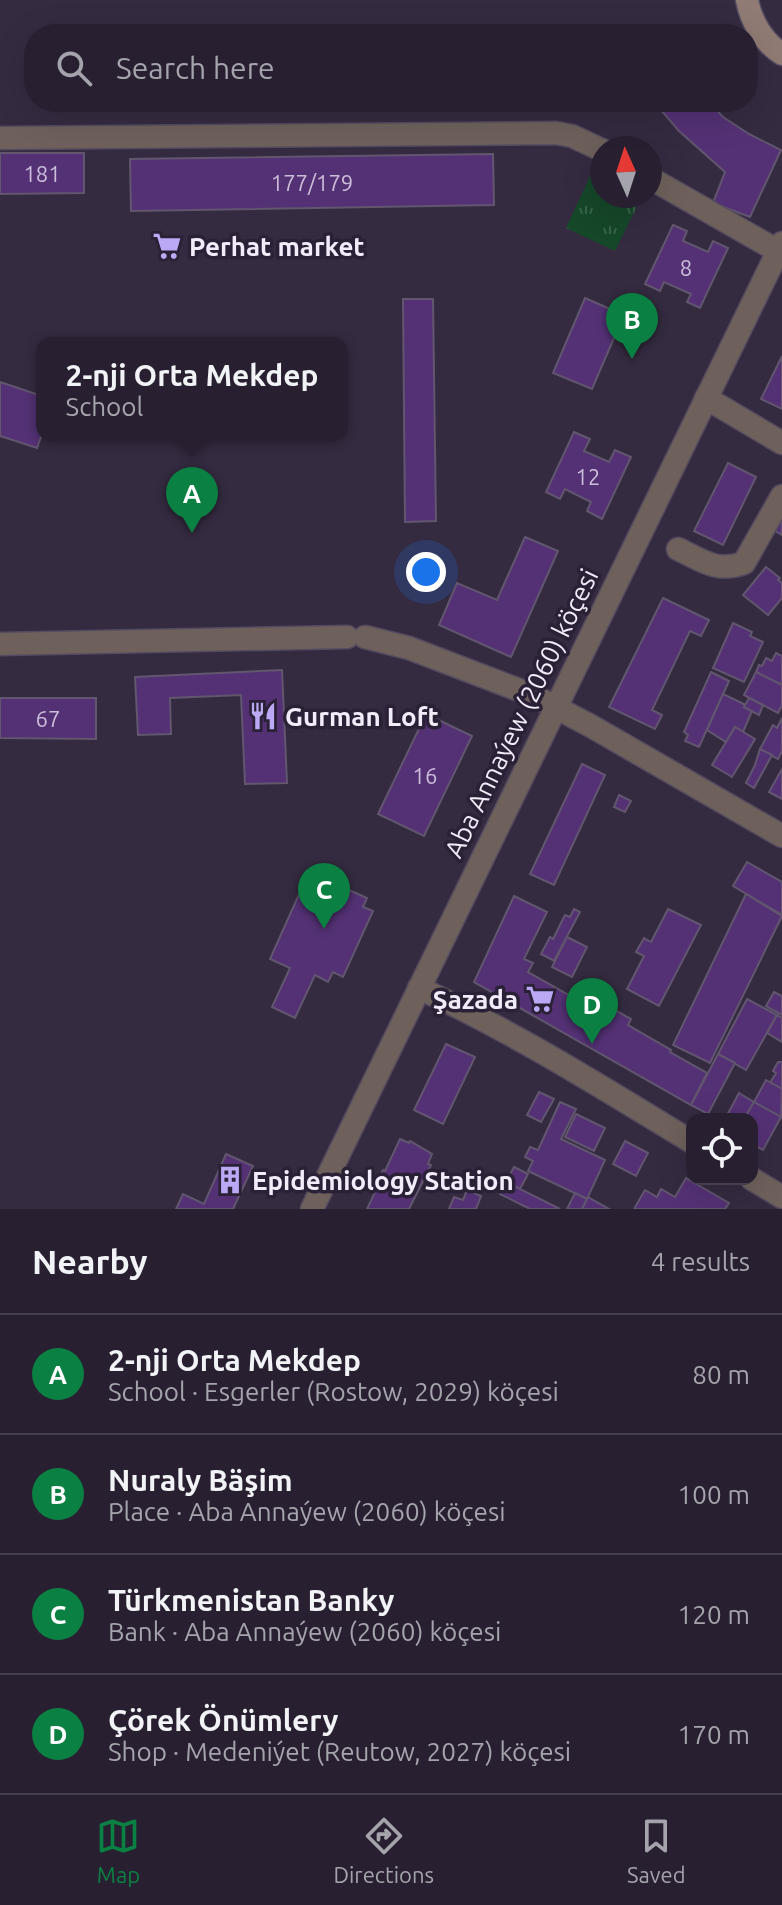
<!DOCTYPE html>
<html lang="en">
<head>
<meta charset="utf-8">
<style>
	body { margin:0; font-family:Ubuntu,sans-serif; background:#342d3d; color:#f1f3f6 }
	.controls { position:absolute; right:24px; bottom:24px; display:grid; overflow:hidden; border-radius:16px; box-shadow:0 8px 32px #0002 }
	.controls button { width:72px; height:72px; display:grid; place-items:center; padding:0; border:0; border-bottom:2px solid #443e4d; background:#282031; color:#f1f3f6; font:40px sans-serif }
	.compass { position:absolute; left:590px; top:136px; width:72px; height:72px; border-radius:50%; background:#282031; box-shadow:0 8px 32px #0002; rotate:357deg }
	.you { position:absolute; left:426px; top:572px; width:28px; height:28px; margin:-20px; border:6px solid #fff; border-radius:50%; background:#1a73e8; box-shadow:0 0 0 12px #1a73e833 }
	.badge { display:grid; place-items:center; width:52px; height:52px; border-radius:50%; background:#0b8043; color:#fff; font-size:26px; font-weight:700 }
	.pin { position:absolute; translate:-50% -66px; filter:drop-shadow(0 2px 4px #0008) }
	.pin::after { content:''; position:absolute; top:42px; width:28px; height:24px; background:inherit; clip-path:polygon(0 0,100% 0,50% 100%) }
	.popup { position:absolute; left:36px; top:337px; width:312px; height:104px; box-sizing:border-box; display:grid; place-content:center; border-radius:16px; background:#282031; filter:drop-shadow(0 2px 6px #0005); font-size:26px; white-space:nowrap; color:#a5a3ab }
	.popup b { font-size:30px; color:#f1f3f6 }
	.popup::after { content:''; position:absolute; left:50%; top:100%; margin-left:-16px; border:16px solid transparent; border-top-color:#282031 }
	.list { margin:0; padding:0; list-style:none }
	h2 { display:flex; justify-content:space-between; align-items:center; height:104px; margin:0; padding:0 32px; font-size:34px }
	h2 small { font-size:26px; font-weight:400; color:#a5a3ab }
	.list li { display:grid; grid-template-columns:52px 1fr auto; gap:24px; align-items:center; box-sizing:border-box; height:120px; padding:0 32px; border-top:2px solid #443e4d }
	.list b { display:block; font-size:30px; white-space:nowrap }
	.list p { margin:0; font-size:26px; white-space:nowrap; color:#a5a3ab }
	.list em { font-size:26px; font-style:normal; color:#a5a3ab }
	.icon { flex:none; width:44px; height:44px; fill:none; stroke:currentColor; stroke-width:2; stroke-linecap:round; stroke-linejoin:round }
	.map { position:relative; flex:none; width:782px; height:1209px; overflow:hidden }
	.search { position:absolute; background:#282031; box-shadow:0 8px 32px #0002; left:24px; right:24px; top:24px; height:88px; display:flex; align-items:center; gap:20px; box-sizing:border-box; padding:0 28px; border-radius:32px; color:#a5a3ab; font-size:30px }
	.sheet { height:584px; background:#282031 }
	nav { display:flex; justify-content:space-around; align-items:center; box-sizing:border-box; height:112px; border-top:2px solid #443e4d; background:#282031; font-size:22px; color:#a5a3ab }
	nav a { display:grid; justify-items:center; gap:4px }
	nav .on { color:#0b8043 }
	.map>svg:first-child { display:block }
</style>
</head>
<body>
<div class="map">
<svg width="782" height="1209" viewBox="0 0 782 1209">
	<defs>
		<pattern id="grass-tufts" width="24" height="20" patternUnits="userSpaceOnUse" patternTransform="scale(2)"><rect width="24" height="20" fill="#154729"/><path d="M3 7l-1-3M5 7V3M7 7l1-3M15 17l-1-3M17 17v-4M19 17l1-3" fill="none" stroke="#386249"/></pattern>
	</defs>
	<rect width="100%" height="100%" fill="#352b41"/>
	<polygon fill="url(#grass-tufts)" points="593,170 602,174 602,196 642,196 615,251 566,228"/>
	<g fill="#543175" stroke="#61566e" stroke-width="2">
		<polygon points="665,29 666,34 472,33"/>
		<polygon points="654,102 709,102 723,117 749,134 781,150 750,217 713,203 725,172 679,131"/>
		<polygon points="0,153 84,153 84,193 0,194"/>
		<polygon points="493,154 494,205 131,211 130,159"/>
		<polygon points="673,225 687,231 683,241 708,252 713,241 728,248 700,308 687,302 691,294 664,282 660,291 645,284"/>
		<polygon points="585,298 624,315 592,389 553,373"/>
		<polygon points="403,299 433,299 436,521 405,522"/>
		<polygon points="782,356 782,409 761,399"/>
		<polygon points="0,382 42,396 42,434 37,448 0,436"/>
		<polygon points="574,432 590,439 584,451 609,462 615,450 631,457 602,519 587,511 591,502 565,489 560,499 546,492"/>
		<polygon points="728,463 756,477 723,545 694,531"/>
		<polygon points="782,519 782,535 775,531"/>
		<polygon points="525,537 558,551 511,657 439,625 457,583 497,600"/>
		<polygon points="766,567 780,578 778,580 782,583 782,598 768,615 743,595"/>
		<polygon points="663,598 709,620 701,636 690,631 652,710 662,715 655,729 609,707"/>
		<polygon points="733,623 752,632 750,636 763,642 744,682 713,668"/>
		<polygon points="776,653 782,656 782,685 756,672 759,665 762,666 766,658 772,661"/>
		<polygon points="282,670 287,783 245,784 241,695 170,698 171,734 138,735 135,677"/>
		<polygon points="711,672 729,681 699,747 685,741 688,735 684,732"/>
		<polygon points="756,672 782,685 782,705 778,713 744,695"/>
		<polygon points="723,694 746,705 744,707 752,711 743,732 735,727 726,742 707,730"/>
		<polygon points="0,698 96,698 96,739 0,738"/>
		<polygon points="749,698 763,705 759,715 744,707"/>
		<polygon points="426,714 472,736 424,836 378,814"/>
		<polygon points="782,718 782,751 778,759 760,749 773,725 777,728"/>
		<polygon points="735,727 755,739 732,777 712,765"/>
		<polygon points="760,749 772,755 754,788 746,783 755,765"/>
		<polygon points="582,764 605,775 554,885 530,874"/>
		<polygon points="782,769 782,799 769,792"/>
		<polygon points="619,795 631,801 625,812 614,807"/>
		<polygon points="747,862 782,882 782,915 733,886"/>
		<polygon points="309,872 367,898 363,907 373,911 343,977 333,972 328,982 315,975 295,1018 272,1007 290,968 270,959"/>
		<polygon points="746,894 782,916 710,1063 673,1045"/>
		<polygon points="514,896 547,912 524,959 533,963 528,972 583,1003 588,995 631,1019 628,1025 671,1050 670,1052 707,1073 691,1105 474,982"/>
		<polygon points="574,909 580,912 554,961 541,954 550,937 553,939 565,915 570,917"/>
		<polygon points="668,909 701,925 659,1006 627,989 644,956 636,952 644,938 651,942"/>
		<polygon points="567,937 587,947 572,977 552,967"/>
		<polygon points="774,992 782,996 782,1015 766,1006"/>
		<polygon points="747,999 777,1015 746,1070 718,1054"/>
		<polygon points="777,1015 782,1018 782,1042 767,1033"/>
		<polygon points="446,1044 475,1057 443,1124 414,1110"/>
		<polygon points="718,1054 735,1063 708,1114 691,1105"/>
		<polygon points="778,1062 782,1062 782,1089 770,1083 776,1073 773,1071"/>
		<polygon points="766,1080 782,1089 781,1117 754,1102"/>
		<polygon points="539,1092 554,1099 541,1122 527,1115"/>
		<polygon points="739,1093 754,1102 744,1119 725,1119"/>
		<polygon points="560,1102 576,1109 561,1139 605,1160 587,1199 528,1171 533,1161 525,1157 530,1147 538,1150"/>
		<polygon points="754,1102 781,1117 763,1150 752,1144 752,1119 744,1119"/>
		<polygon points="576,1114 605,1128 594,1151 565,1137"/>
		<polygon points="400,1139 409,1143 410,1141 432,1154 428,1164 431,1165 409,1209 367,1209 378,1186 375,1186 383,1170 385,1171"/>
		<polygon points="625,1141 648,1153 636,1176 613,1164"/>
		<polygon points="226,1154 253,1166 233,1209 176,1209 183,1194 204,1204"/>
		<polygon points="514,1167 528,1174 520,1189 506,1182"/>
		<polygon points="686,1178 729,1203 725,1209 634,1209 645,1190 657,1197 661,1189 675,1197"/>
		<polygon points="506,1182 560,1209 530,1209 500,1194"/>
		<polygon points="467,1190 481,1196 476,1209 449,1209 454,1197 463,1200"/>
		<polygon points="575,1193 587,1199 582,1209 567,1209"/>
		<polygon points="588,1197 609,1209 582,1209"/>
	</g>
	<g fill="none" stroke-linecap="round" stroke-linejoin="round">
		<defs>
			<g id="minor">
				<polyline points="0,138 556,133 572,136 602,150"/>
				<polyline points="650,178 778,251"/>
				<polyline points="706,398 782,443"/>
				<path d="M678,549C701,560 717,573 744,563L782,496"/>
				<polyline points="365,637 409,648 532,695 591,726 782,836"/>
				<polyline points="0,644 347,637"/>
				<path d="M419,988C514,1032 603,1088 692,1142"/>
				<polyline points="752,1179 782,1197"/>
			</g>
			<polyline id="tertiary" points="312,1209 782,243"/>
			<path id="secondary" d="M747,0C751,21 763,42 782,54"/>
		</defs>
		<use href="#minor" stroke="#534a5f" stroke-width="25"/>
		<use href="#tertiary" stroke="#534a5f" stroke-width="25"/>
		<use href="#secondary" stroke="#534a5f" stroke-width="25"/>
		<use href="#minor" stroke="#6e615c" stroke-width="22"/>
		<use href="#tertiary" stroke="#6e615c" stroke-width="22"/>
		<use href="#secondary" stroke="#907b74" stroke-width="22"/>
	</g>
	<defs>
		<symbol id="supermarket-bare" viewBox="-9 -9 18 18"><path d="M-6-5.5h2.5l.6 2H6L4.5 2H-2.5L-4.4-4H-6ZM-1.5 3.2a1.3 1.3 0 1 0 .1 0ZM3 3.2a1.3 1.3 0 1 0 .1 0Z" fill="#bca9f5" stroke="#2b2137" stroke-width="2.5" paint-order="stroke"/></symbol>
		<symbol id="restaurant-bare" viewBox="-9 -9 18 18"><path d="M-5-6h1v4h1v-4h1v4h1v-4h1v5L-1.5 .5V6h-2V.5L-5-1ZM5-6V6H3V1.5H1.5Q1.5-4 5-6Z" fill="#bca9f5" stroke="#2b2137" stroke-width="2.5" paint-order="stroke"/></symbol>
		<symbol id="building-bare" viewBox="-9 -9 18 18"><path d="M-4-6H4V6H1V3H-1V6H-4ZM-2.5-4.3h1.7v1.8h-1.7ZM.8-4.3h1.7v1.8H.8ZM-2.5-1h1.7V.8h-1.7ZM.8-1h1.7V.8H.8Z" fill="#bca9f5" stroke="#2b2137" stroke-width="2.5" paint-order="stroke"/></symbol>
	</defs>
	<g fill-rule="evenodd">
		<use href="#supermarket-bare" x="147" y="226" width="40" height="40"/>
		<use href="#restaurant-bare" x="243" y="696" width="40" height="40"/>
		<use href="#supermarket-bare" x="520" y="979" width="40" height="40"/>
		<use href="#building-bare" x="210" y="1160" width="40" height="40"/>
	</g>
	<g text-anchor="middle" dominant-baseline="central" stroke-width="7" stroke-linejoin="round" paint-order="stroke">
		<g font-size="22" fill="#cabdd9">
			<text x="42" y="173">181</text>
			<text x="312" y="182">177/179</text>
			<text x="686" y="267">8</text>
			<text x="588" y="476">12</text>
			<text x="48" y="718">67</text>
			<text x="425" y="775">16</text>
		</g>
		<g font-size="26" font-weight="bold" fill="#f2ecfa" stroke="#2b2137" text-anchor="start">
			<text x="189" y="246">Perhat market</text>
			<text x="285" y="716">Gurman Loft</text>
			<text x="518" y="999" text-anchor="end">Şazada</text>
			<text x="252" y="1180">Epidemiology Station</text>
		</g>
		<g font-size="26" fill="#f2ecfa" stroke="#2b2137">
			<text transform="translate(521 713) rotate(-64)">Aba Annaýew (2060) köçesi</text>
		</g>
	</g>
</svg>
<div class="controls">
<button><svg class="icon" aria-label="locate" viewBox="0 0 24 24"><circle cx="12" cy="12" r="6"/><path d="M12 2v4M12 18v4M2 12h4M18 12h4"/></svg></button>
</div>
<svg class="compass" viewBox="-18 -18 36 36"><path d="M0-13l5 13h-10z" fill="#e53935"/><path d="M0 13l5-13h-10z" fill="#a5a3ab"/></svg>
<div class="you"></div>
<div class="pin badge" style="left:192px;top:533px">A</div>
<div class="popup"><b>2-nji Orta Mekdep</b>School</div>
<div class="pin badge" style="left:632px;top:359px">B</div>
<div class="pin badge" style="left:324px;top:929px">C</div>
<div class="pin badge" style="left:592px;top:1044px">D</div>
<div class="search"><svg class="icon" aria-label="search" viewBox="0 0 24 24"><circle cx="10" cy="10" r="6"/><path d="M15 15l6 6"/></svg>Search here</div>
</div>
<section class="sheet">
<h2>Nearby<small>4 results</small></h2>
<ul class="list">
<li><span class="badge">A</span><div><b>2-nji Orta Mekdep</b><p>School · Esgerler (Rostow, 2029) köçesi</p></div><em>80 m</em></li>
<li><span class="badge">B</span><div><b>Nuraly Bäşim</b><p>Place · Aba Annaýew (2060) köçesi</p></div><em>100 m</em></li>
<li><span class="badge">C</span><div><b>Türkmenistan Banky</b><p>Bank · Aba Annaýew (2060) köçesi</p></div><em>120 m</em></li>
<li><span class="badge">D</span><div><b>Çörek Önümlery</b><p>Shop · Medeniýet (Reutow, 2027) köçesi</p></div><em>170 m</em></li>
</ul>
</section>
<nav>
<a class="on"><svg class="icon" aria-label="map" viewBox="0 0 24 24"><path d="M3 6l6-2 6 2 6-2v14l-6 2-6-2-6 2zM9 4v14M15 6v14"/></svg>Map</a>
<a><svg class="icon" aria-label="directions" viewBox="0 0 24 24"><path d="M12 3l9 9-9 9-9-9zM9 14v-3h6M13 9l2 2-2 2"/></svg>Directions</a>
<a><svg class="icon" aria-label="saved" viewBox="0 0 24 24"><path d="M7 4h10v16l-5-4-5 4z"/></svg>Saved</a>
</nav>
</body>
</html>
